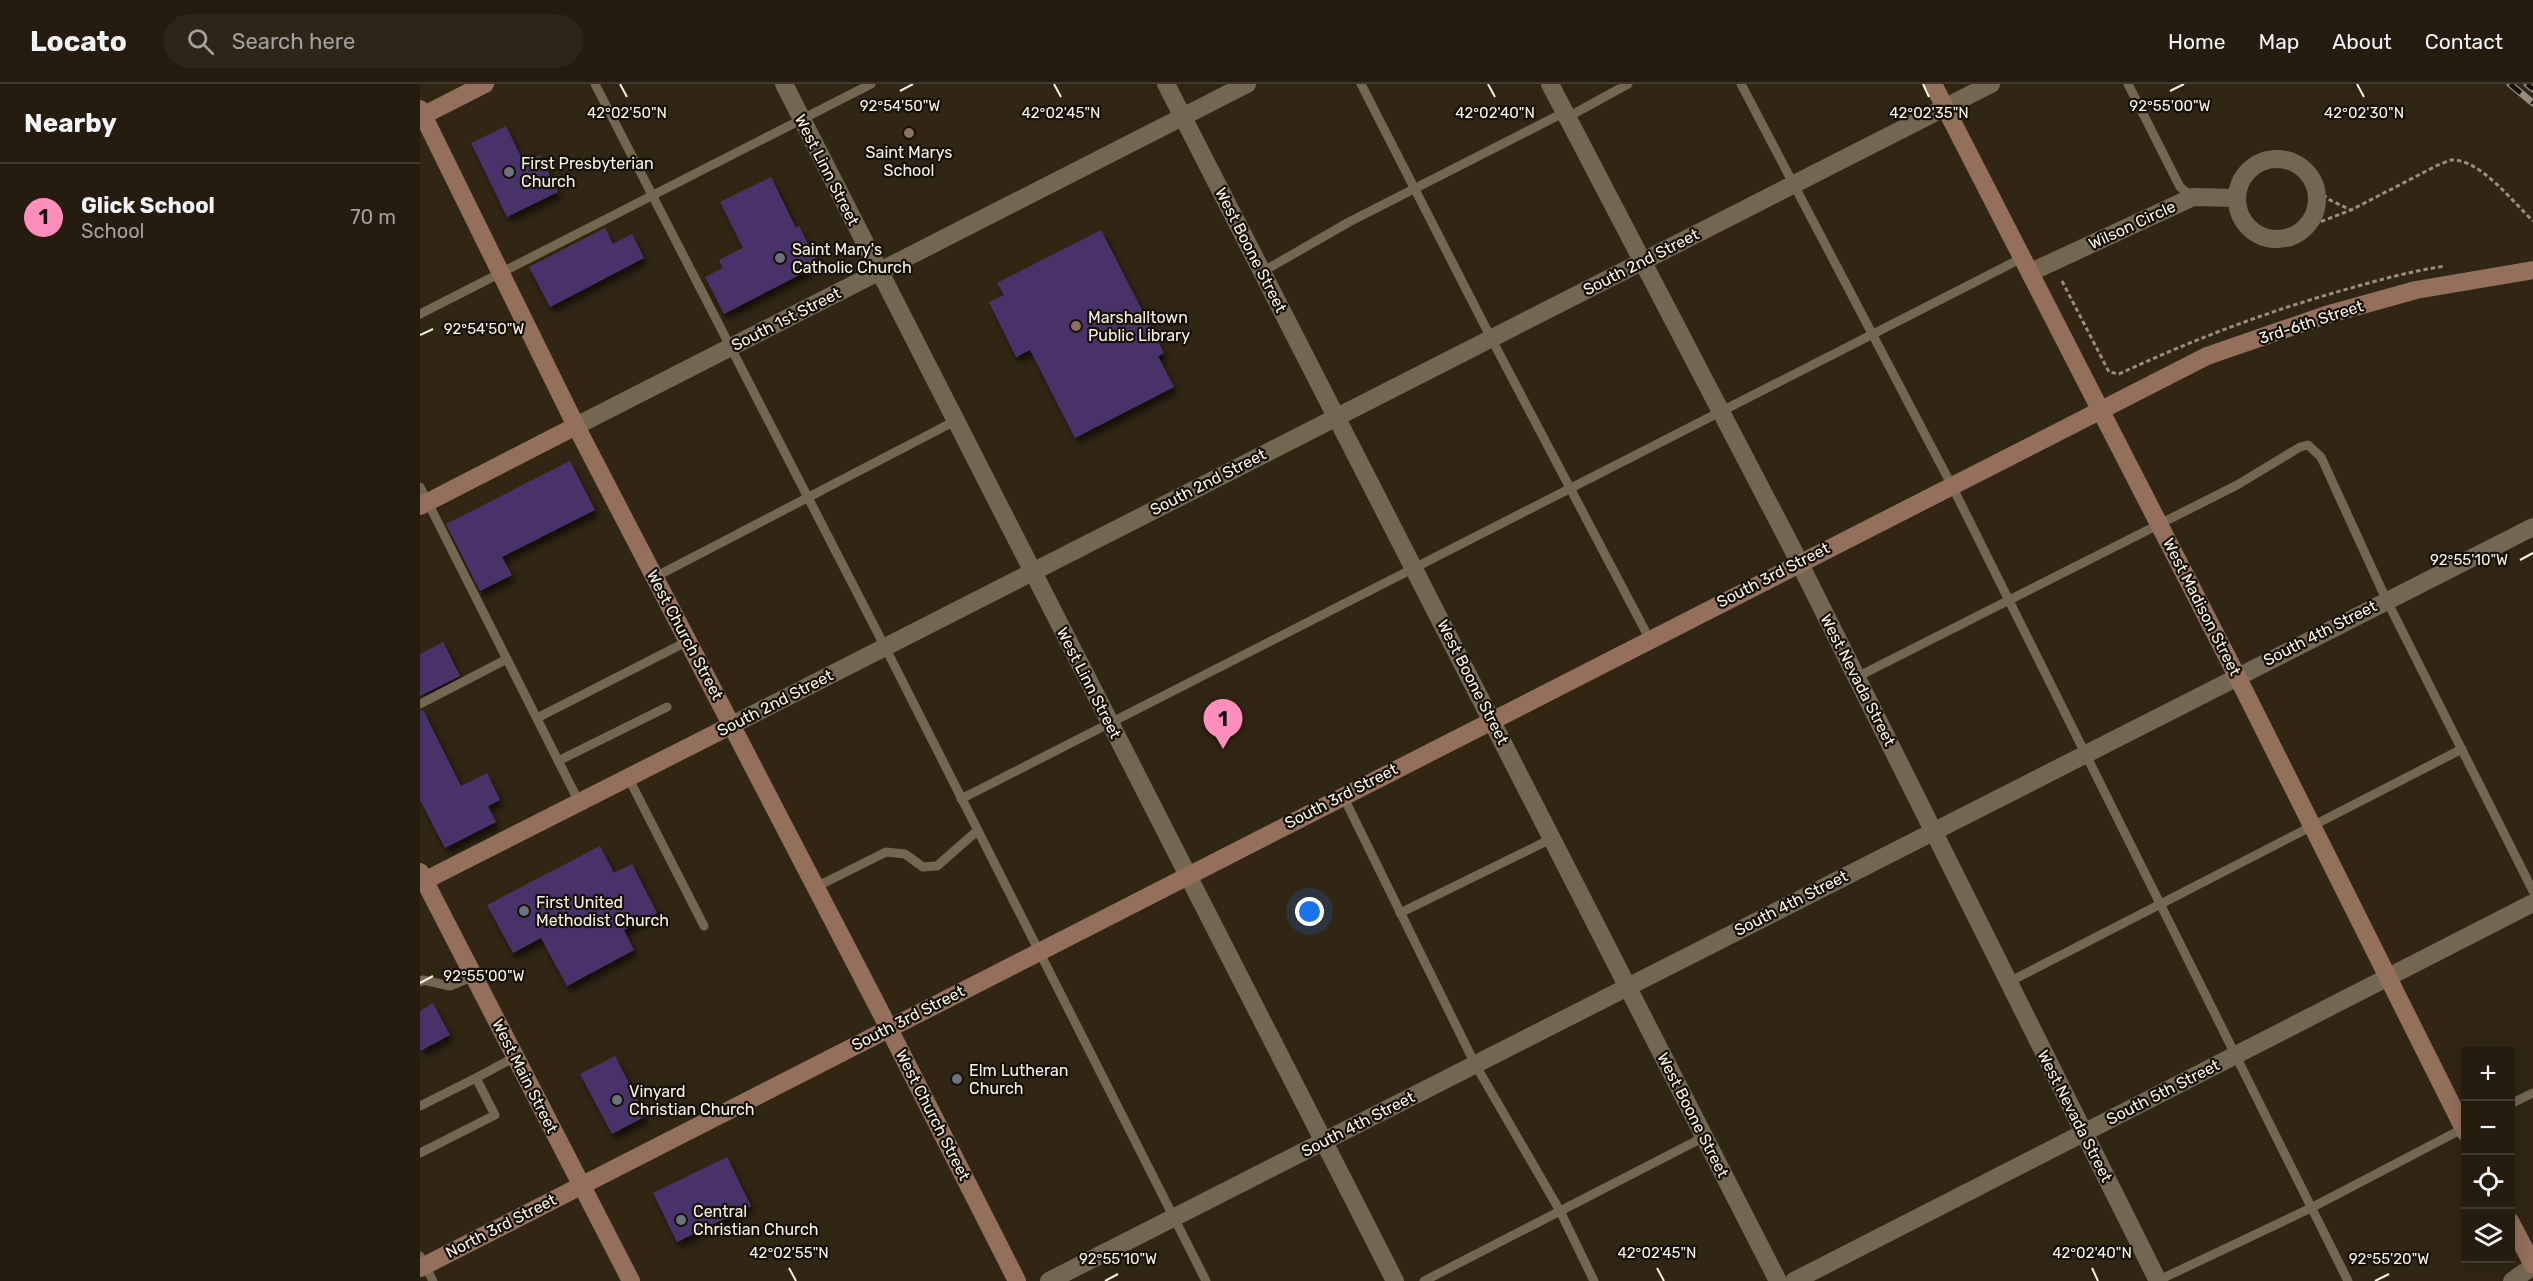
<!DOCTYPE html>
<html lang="en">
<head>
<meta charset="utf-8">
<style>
	body { margin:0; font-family:Rubik,sans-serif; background:#2d2518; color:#f1f3f6 }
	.controls { position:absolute; right:18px; bottom:18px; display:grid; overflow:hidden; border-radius:0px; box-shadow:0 3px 15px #0003 }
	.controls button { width:54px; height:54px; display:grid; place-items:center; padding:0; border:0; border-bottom:2px solid #423a2f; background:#251c0f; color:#f1f3f6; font:30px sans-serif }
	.you { position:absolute; left:890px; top:828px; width:21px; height:21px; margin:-15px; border:4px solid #fff; border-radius:50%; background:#1a73e8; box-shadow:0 0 0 9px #1a73e833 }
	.badge { display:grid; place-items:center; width:39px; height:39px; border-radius:50%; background:#fe8ebc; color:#111; font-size:20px; font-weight:700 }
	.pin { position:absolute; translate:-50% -50px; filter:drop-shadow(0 2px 3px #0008) }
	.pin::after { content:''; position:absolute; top:32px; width:21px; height:18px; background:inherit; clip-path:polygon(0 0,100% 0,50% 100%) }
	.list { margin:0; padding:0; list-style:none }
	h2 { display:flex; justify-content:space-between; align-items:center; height:78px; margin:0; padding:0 24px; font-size:26px }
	h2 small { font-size:20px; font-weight:400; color:#a3a19e }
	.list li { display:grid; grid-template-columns:39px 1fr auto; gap:18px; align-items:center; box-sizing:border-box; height:108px; padding:0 24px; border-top:2px solid #423a2f }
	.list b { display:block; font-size:22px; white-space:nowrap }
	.list p { margin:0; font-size:20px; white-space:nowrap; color:#a3a19e }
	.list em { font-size:20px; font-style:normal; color:#a3a19e }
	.icon { flex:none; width:33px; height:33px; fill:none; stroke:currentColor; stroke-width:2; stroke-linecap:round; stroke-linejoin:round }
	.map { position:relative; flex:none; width:2113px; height:1197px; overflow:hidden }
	header { display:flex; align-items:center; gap:36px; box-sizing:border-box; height:84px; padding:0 30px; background:#251c0f; border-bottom:2px solid #423a2f }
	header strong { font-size:28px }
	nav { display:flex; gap:33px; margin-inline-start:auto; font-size:21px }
	.search { width:420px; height:54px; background:#2d2518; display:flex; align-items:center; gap:15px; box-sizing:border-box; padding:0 21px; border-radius:33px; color:#a3a19e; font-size:22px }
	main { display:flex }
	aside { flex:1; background:#251c0f }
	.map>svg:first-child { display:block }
</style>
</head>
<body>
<header>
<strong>Locato</strong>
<div class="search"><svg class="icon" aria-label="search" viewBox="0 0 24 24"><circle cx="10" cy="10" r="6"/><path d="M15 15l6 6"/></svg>Search here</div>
<nav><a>Home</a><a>Map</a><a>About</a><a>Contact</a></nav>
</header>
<main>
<aside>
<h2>Nearby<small></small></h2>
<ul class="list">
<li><span class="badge">1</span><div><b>Glick School</b><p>School</p></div><em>70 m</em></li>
</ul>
</aside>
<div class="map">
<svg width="2113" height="1197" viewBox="0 0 2113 1197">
	<defs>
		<filter id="shadow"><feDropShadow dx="3.5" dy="6" stdDeviation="3" flood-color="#0009"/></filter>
	</defs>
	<rect width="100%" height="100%" fill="#312614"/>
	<g fill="#49316b" filter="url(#shadow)">
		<polygon points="86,42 104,79 120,71 138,108 87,133 51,59"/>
		<polygon points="351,93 376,144 379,142 399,181 304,230 285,193 303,184 299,176 323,164 300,118"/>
		<polygon points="185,144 193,160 212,150 224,174 130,223 109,183"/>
		<polygon points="681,146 744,269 738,272 754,303 655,354 610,266 596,273 569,218 584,211 577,199"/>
		<polygon points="150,377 175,426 82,473 92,491 60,507 26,440"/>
		<polygon points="23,558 40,592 0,612 0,570"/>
		<polygon points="3,626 41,702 67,689 80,716 68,722 76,738 25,764 0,716 0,627"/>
		<polygon points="180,762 194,789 212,780 237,829 204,846 214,866 147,902 121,854 93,869 67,821"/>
		<polygon points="13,919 30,951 0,967 0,927"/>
		<polygon points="195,972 226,1032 192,1050 160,990"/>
		<polygon points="307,1073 331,1122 257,1158 233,1109"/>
	</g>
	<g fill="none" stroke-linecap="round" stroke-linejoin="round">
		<g stroke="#978e7f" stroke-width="3" stroke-dasharray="4.5 3" stroke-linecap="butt">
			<polyline points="1897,106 1910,116 1931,126"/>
			<path d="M1887,143L1931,126L2018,81C2022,80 2027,77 2031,76C2059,74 2094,119 2113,137"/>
			<path d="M1642,197L1689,288L1699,290C1774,255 1851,226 1931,204C1962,195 1993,187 2025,182"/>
		</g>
		<g stroke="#736752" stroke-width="9">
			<polyline points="175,0 465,563 786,1197"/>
			<polyline points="941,0 1071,254 1229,554"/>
			<polyline points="1321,0 1531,400 1928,1197"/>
			<polyline points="1708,0 1760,103 1773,113"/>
			<polyline points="1148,33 1208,0"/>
			<polyline points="842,188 929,138 1145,28"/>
			<polyline points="0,230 451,0"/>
			<polyline points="0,403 159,718"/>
			<polyline points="235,493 535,337"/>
			<polyline points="1437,593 1817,401 1880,363 1888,361 1901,373 1966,515 2113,807"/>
			<polyline points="0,620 87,575"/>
			<polyline points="117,634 268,557"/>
			<polyline points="138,677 247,623"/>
			<polyline points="208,693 284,842"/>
			<polyline points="923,712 1055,980 1140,1127 1174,1197"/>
			<polyline points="541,715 1604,173"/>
			<polyline points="396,803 466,768 485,770 503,783 517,782 557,747"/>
			<polyline points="980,829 1133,754"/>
			<polyline points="0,898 3,896 30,902 54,892"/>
			<polyline points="1589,898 2042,665"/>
			<polyline points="2090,1020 2113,1009"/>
			<polyline points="0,1022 56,994"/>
			<polyline points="0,1069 75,1031 56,994 95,973"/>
			<polyline points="0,1172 13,1197"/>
			<polyline points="1004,1197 1284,1053"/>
			<polyline points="1737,1197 1891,1124 2046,1043"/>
		</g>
		<g stroke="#736752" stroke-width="18">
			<polyline points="364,0 975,1197"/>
			<polyline points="746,0 1358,1197"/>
			<polyline points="1130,0 1370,460 1738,1197"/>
			<circle cx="1857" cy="115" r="40"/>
			<polyline points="1611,188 1773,113 1816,114"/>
			<polyline points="156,342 827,0"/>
			<polyline points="312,641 1571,0"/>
			<polyline points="629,1197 2113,443"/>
			<polyline points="1374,1197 2113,819"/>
			<polyline points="2092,1197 2113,1182"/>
		</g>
		<g stroke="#94705c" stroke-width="18">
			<polyline points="1513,0 1817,592 2046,1049"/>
			<polyline points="0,25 156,342 460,927 597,1197"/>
			<polyline points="0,33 65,0"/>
			<polyline points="0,422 156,342"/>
			<polyline points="0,788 211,1197"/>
			<polyline points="0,799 312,641"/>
			<polyline points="2090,1137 2113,1181"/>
			<polyline points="0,1184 1787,272 1906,231 1996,206 2113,186"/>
		</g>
		<defs>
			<g id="rail">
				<polyline points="2090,0 2113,19"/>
				<polyline points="2107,0 2113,5"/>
			</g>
		</defs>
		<use href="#rail" stroke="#958c7d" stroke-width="7"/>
		<use href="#rail" stroke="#151008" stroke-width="4.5" stroke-dasharray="14" stroke-linecap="butt"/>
	</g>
	<path fill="none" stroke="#f9f2e7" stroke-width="2" d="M200,0L207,13M634,0L641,13M1068,0L1075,13M1503,0L1509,13M1937,0L1944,13M480,7L493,0M1750,7L1764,0M0,251L13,245M2100,476L2113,469M0,899L13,892M369,1184L376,1197M1237,1184L1244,1197M1672,1184L1678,1197M685,1197L698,1190M1955,1197L1969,1190"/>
	<g fill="#8d6e63" stroke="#151008" stroke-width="2">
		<circle cx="489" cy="49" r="6"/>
		<circle cx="656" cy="242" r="6"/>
	</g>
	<g fill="#6b7280" stroke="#151008" stroke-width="2">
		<circle cx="89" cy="88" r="6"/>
		<circle cx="360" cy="174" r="6"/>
		<circle cx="104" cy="827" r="6"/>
		<circle cx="537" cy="995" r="6"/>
		<circle cx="197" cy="1016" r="6"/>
		<circle cx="261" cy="1136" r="6"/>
	</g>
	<g text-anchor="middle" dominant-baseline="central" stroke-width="4.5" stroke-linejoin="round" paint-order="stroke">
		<g font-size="16" fill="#f9f2e7" stroke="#151008" text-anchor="start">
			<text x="489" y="68" text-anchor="middle">Saint Marys<tspan x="489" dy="18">School</tspan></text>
			<text x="101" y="79">First Presbyterian<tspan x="101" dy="18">Church</tspan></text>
			<text x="372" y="165">Saint Mary's<tspan x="372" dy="18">Catholic Church</tspan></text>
			<text x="668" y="233">Marshalltown<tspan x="668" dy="18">Public Library</tspan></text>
			<text x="116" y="818">First United<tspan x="116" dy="18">Methodist Church</tspan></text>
			<text x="549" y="986">Elm Lutheran<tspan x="549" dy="18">Church</tspan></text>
			<text x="209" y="1007">Vinyard<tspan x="209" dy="18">Christian Church</tspan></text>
			<text x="273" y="1127">Central<tspan x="273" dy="18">Christian Church</tspan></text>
		</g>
		<g font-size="16" fill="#f9f2e7" stroke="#151008">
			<text transform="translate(407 86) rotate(63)">West Linn Street</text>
			<text transform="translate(1712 141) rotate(-25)">Wilson Circle</text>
			<text transform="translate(831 166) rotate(63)">West Boone Street</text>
			<text transform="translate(1221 178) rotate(-27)">South 2nd Street</text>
			<text transform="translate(366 235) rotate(-27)">South 1st Street</text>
			<text transform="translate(1891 238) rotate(-18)">3rd-6th Street</text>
			<text transform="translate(788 398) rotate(-27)">South 2nd Street</text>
			<text transform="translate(1353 491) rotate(-27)">South 3rd Street</text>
			<text transform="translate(1782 523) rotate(63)">West Madison Street</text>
			<text transform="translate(1900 549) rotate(-27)">South 4th Street</text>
			<text transform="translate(265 551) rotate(62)">West Church Street</text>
			<text transform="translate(1438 596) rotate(63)">West Nevada Street</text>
			<text transform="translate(1053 598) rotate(63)">West Boone Street</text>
			<text transform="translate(669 599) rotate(63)">West Linn Street</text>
			<text transform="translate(355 619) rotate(-27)">South 2nd Street</text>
			<text transform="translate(921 712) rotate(-27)">South 3rd Street</text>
			<text transform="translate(1371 819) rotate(-27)">South 4th Street</text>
			<text transform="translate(488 934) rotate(-27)">South 3rd Street</text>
			<text transform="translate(105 992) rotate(63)">West Main Street</text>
			<text transform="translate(1743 1008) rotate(-27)">South 5th Street</text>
			<text transform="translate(513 1031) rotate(63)">West Church Street</text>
			<text transform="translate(1273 1031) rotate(63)">West Boone Street</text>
			<text transform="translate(1655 1032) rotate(63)">West Nevada Street</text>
			<text transform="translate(938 1040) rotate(-27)">South 4th Street</text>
			<text transform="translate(81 1142) rotate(-27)">North 3rd Street</text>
		</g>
	</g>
	<g font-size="15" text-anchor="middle" fill="#f9f2e7" stroke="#151008" stroke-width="4.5" stroke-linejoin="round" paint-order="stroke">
		<text x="480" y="27">92°54'50"W</text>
		<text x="1750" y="27">92°55'00"W</text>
		<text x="207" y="34">42°02'50"N</text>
		<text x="641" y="34">42°02'45"N</text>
		<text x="1075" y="34">42°02'40"N</text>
		<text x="1509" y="34">42°02'35"N</text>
		<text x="1944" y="34">42°02'30"N</text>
		<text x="64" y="250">92°54'50"W</text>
		<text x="2049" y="481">92°55'10"W</text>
		<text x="64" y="897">92°55'00"W</text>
		<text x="369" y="1174">42°02'55"N</text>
		<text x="1237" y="1174">42°02'45"N</text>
		<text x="1672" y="1174">42°02'40"N</text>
		<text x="698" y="1180">92°55'10"W</text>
		<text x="1969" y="1180">92°55'20"W</text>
	</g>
</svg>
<div class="controls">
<button>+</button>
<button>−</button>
<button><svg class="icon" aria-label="locate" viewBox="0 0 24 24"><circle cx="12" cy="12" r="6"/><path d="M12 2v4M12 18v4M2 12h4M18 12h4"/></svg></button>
<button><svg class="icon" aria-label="layers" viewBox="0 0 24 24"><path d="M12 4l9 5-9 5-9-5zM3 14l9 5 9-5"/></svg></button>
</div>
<div class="you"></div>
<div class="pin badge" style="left:803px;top:665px">1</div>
</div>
</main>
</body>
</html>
